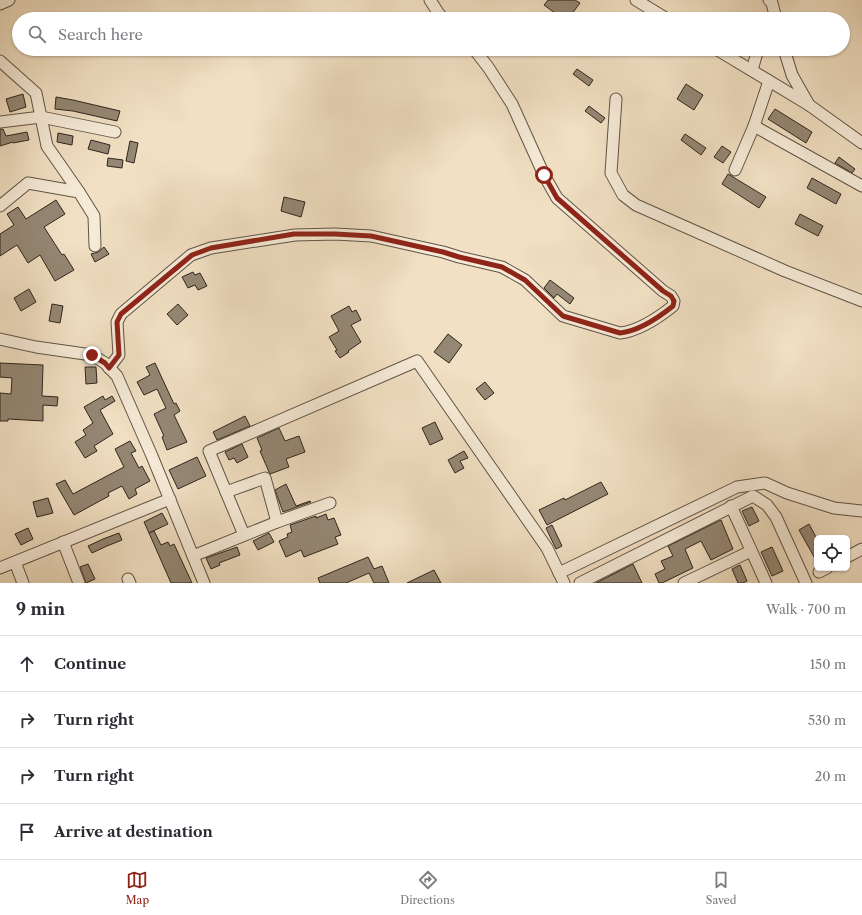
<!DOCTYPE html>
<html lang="en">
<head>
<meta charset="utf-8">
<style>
	body { margin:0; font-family:"Libre Caslon Text",serif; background:#f2f2f3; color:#2b2b33 }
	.controls { position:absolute; right:12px; bottom:12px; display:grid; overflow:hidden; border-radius:6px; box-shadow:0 1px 3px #0004 }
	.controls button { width:36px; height:36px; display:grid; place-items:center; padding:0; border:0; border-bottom:1px solid #e1e1e2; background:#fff; color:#2b2b33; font:20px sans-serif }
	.stop { position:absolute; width:12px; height:12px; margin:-9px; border:3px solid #8f2418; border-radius:50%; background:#fff }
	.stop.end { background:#8f2418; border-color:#fff; box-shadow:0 1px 4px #0008 }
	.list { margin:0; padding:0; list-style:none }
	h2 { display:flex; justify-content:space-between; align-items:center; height:52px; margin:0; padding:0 16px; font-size:17px }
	h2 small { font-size:13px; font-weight:400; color:#7c7c81 }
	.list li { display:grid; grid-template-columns:26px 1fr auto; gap:12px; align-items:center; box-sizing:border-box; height:56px; padding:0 16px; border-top:1px solid #e1e1e2 }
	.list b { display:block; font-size:15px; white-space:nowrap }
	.list em { font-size:13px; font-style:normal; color:#7c7c81 }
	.icon { flex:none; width:22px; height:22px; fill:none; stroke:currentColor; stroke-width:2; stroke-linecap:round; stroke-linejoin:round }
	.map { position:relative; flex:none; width:862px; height:583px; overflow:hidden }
	.search { position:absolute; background:#fff; box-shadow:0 1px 3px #0004; left:12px; right:12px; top:12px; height:44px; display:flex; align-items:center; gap:10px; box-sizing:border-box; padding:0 14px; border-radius:22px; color:#7c7c81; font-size:15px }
	.sheet { height:276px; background:#fff }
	nav { display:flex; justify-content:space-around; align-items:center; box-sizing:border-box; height:56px; border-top:1px solid #e1e1e2; background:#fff; font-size:11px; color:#7c7c81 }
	nav a { display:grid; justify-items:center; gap:2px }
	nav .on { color:#8f2418 }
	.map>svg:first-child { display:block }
</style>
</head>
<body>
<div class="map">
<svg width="862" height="583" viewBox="0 0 862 583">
	<rect width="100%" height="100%" fill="#f1e0c3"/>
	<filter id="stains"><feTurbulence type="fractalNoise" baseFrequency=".005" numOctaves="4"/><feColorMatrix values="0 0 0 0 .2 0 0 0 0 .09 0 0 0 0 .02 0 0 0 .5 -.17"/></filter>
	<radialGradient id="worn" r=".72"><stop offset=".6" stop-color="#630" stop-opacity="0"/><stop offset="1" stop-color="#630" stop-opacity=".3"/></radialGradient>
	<g fill="#948774" stroke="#2f261e">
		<polygon points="548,0 575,0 580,3 568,19 563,19 544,5"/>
		<polygon points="577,69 593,80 589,86 573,74"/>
		<polygon points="686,84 703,95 694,110 677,99"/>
		<polygon points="23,94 26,107 10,112 6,99"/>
		<polygon points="56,97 73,100 120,111 117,121 73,111 55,109"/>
		<polygon points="589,106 605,118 601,123 585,111"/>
		<polygon points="775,109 812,132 806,143 768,119"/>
		<polygon points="0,129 3,129 6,136 27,132 29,140 13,143 13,142 0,146"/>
		<polygon points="58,133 73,136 72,145 57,142"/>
		<polygon points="685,134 706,148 701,155 681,140"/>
		<polygon points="91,140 110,145 108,154 88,149"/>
		<polygon points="130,141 138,143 134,163 126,161"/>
		<polygon points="722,146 731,152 723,163 714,157"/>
		<polygon points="839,157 855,169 852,173 835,163"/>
		<polygon points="108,158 123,160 122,168 107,166"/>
		<polygon points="728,174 766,197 759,208 722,184"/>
		<polygon points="812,178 841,194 836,204 807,188"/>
		<polygon points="284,197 305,202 301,217 281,211"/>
		<polygon points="56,200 65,214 44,227 62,255 64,254 74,270 55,281 40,255 28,263 17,245 0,256 0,234 14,225 7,214 18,207 26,219"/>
		<polygon points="800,214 823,226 818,236 795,224"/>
		<polygon points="104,247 109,254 95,262 91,254 98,252"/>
		<polygon points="193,272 195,275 200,273 207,286 198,290 195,285 188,288 182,277"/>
		<polygon points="550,280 574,298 570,304 557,294 554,298 544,288"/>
		<polygon points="29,289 36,302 21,311 14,298"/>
		<polygon points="52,304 63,306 60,323 49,321"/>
		<polygon points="178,304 188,315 177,325 167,314"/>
		<polygon points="349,306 352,312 356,310 361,320 351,325 361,342 348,351 349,352 340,358 335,351 337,350 329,337 339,331 331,316"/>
		<polygon points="448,334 462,345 449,363 434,352"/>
		<polygon points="0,363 43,365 42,396 58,397 57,406 43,405 43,421 8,419 8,421 0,421 0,393 11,394 12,378 0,377"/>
		<polygon points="155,363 174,404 176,403 180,411 174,415 187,442 167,450 162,437 164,436 154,414 166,408 157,389 144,395 137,382 150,375 146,367"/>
		<polygon points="85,367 96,367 97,383 86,384"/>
		<polygon points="485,382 494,393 485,400 476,389"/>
		<polygon points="103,396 105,400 112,396 115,401 100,410 113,434 94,446 97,451 85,458 75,442 86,435 83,430 93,423 84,407"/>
		<polygon points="245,416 250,426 217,440 213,432"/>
		<polygon points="435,422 443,439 430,445 422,428"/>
		<polygon points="279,428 285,441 299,436 305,452 286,459 289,467 270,474 269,472 260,451 262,450 257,438"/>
		<polygon points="130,441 136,451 131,453 139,468 142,466 150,481 135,489 137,494 129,499 122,486 108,493 109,496 74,515 56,484 65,480 73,494 124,467 115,449"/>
		<polygon points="242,444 248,457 237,463 234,458 229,460 225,452"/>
		<polygon points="464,451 468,458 460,461 464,468 455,473 448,460"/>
		<polygon points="197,457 206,476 178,489 169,470"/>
		<polygon points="601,482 608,494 547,525 539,510 564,498 565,500"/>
		<polygon points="286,484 296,506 310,501 311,502 283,512 275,490"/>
		<polygon points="48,498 53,513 37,517 33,502"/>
		<polygon points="752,507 759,521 749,526 742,511"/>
		<polygon points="162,513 168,524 149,533 144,522"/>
		<polygon points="326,514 328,520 334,518 341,535 335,537 338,544 304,557 301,550 286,557 279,541 288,537 287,534 292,532 290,525 316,516 316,518"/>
		<polygon points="721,520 733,549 711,560 701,541 685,549 693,568 662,583 659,583 655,574 665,569 661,561 673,556 668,546"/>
		<polygon points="809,524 817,539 817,562 799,530"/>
		<polygon points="552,525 562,546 556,549 546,528"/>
		<polygon points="28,528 33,539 21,545 15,534"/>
		<polygon points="154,531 161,545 168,542 170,546 174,544 192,583 171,583 149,533"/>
		<polygon points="119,533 122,540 107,546 92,553 88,546 103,539"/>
		<polygon points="269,533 274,542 258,550 253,541"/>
		<polygon points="237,547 240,555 219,563 220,565 211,569 206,558"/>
		<polygon points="772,547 783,571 772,576 761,552"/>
		<polygon points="368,557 374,569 382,566 389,583 374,583 369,573 346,583 320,583 318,578"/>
		<polygon points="88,564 95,579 86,583 80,567"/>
		<polygon points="633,564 642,583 596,583"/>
		<polygon points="740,565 747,581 743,583 738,583 732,569"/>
		<polygon points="434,570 441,583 407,583"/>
	</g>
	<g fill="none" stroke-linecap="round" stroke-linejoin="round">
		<defs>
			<g id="minor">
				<polyline points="430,0 439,14 444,19"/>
				<polyline points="636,0 667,19"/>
				<polyline points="769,0 772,3 776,19"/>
				<polyline points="0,4 9,0"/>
				<polyline points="716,49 809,105 862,143"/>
				<polyline points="784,49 792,75 809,105"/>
				<polyline points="0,61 36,93 47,146 79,192"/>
				<polyline points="752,70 758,49"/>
				<polyline points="616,99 611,173 623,195 636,205 785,271 862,301"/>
				<polyline points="0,122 41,117 115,132"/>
				<polyline points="754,126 862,186"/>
				<polyline points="735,170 754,126 769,81"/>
				<polyline points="0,206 28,183 79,192 94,216 95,246"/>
				<polyline points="0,339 36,347 92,355 105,363 117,376 152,456 204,583"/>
				<path d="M109,368L119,355L117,322L121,314L191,255L211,248L295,235L335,234L371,236L443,252L459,257L502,267L525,280L563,316L620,333C639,331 658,318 673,306L674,301L671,296L663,291L557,198L544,175L512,104L488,67L474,49"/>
				<polyline points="226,492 265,478 277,522"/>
				<polyline points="731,506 766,583"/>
				<polyline points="244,535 209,451 417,361 547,548 564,583"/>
				<polyline points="63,542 79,583"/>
				<polyline points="193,556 277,522 330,503"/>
				<polyline points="847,557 862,549"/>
				<polyline points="15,562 23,583"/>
				<polyline points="0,568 170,499"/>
				<polyline points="819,572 827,568"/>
				<polyline points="559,573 737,487 765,483 787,493 834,508 862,511"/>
				<polyline points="128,579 130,583"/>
				<polyline points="580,583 753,496 767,505 776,517 806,583"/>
				<polyline points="684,583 751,551"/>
			</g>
		</defs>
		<use href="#minor" stroke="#605447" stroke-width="13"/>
		<use href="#minor" stroke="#f6ebd8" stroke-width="11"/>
	</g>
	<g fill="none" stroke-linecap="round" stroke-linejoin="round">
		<path stroke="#8f2418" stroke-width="5" d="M92,355L105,363L109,368L119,355L117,322L121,314L192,255L211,248L294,234H335L371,236L443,252L459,257L502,267L525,280L563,316L620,333C639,331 658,318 673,306L674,301L671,296L663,291L557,198L544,175"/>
	</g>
	<rect width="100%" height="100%" filter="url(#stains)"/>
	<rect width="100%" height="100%" fill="url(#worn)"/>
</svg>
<div class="controls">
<button><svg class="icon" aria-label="locate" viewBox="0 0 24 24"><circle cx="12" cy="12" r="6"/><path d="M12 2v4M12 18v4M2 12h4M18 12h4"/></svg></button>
</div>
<div class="stop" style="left:544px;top:175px"></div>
<div class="stop end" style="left:92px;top:355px"></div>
<div class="search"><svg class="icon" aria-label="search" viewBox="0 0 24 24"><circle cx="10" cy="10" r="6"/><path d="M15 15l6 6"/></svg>Search here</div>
</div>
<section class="sheet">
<h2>9 min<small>Walk · 700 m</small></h2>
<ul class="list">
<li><svg class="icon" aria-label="ahead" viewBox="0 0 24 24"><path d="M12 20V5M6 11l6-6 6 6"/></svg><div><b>Continue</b></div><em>150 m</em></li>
<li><svg class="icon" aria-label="right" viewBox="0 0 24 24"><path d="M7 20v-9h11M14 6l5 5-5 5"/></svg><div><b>Turn right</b></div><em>530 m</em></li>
<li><svg class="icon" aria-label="right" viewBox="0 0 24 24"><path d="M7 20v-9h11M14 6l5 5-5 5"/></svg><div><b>Turn right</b></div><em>20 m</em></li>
<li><svg class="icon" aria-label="arrive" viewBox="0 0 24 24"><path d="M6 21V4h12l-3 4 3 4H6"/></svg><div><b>Arrive at destination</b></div></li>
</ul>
</section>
<nav>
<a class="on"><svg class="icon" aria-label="map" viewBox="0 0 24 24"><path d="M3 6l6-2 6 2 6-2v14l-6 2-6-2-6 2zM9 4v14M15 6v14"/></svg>Map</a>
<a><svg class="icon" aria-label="directions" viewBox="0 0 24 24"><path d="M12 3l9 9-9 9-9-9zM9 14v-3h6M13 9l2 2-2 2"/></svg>Directions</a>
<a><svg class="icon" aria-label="saved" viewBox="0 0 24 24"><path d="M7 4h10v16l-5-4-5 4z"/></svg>Saved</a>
</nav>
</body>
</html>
